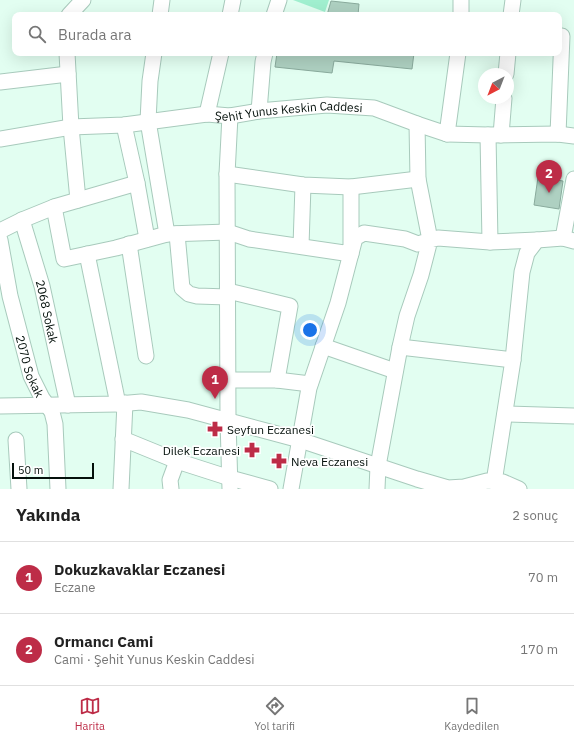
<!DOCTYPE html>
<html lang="tr">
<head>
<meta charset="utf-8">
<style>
	body { margin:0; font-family:"IBM Plex Sans",sans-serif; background:#f2f2f2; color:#222 }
	.compass { position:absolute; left:478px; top:68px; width:36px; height:36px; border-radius:50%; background:#fff; box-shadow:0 4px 16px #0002; rotate:222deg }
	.scale { position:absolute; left:12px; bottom:10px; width:82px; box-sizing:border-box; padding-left:4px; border:2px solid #04100b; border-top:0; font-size:11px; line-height:14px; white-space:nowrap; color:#04100b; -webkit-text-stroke:3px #fff; paint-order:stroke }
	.you { position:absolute; left:310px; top:330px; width:14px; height:14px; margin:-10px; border:3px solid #fff; border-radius:50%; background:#1a73e8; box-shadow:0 0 0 6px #1a73e833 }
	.badge { display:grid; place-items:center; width:26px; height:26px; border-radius:50%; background:#bd2c47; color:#fff; font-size:13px; font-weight:700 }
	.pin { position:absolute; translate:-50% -33px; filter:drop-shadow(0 1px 2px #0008) }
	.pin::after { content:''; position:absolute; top:21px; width:14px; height:12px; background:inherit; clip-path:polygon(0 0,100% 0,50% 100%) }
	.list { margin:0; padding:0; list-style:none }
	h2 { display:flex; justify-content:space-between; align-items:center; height:52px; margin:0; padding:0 16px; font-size:17px }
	h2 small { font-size:13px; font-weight:400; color:#767676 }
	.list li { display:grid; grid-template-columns:26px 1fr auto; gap:12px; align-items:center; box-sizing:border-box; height:72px; padding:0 16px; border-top:1px solid #e0e0e0 }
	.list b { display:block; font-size:15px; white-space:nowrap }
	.list p { margin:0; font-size:13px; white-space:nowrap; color:#767676 }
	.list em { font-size:13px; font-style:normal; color:#767676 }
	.icon { flex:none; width:22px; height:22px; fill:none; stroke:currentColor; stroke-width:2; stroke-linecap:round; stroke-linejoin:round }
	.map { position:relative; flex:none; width:574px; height:489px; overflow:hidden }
	.search { position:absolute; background:#fff; box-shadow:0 4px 16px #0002; left:12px; right:12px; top:12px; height:44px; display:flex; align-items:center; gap:10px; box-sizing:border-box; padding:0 14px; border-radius:8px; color:#767676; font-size:15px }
	.sheet { height:196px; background:#fff }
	nav { display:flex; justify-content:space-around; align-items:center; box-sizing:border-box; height:56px; border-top:1px solid #e0e0e0; background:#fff; font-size:11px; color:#767676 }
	nav a { display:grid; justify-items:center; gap:2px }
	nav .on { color:#bd2c47 }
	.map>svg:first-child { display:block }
</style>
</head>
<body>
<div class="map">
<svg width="574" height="489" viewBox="0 0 574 489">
	<rect width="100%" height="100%" fill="#e2fef1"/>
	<polygon fill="#a0efcf" points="293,0 329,0 325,12"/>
	<g fill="#aed0c1" stroke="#8aab9d">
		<polygon points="331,1 359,4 358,15 327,15"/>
		<polygon points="277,53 414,53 412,69 334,61 332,73 275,67"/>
		<polygon points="538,177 563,181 559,209 534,205"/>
	</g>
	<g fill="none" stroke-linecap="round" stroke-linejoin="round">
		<defs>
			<g id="minor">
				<polyline points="69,15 83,0"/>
				<polyline points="160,15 162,0"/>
				<polyline points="230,15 233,0"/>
				<polyline points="274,15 279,0"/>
				<polyline points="461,15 461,0"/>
				<polyline points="511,15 513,0"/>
				<polyline points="67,53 71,127 78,200"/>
				<polyline points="154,53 150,81 148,121 167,234"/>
				<polyline points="506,74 508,53"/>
				<polyline points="0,82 68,74"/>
				<polyline points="259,111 263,62 265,53"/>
				<polyline points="207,114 221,53"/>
				<polyline points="230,116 227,174 228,420 230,489"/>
				<polyline points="124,125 137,183 147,239"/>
				<polyline points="447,134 458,53"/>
				<polyline points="558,134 562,36"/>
				<polyline points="488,135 490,242"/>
				<polyline points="501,135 504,98"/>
				<path id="s1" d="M0,139L71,127L124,125L207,114L230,116L259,111L327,105L374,108L417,124L447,134L488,135L558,134L574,136"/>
				<polyline points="227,174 303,185 351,187 418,179"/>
				<polyline points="54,207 64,259 116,248 167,234 228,232 249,239 351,254 351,187"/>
				<path id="s2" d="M22,220L42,286L68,405"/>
				<polyline points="0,231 22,220 54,207 137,183"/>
				<polyline points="177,234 182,288 189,294 197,296 228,297"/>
				<polyline points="563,238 574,179"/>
				<path id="s3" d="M0,240L10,296L31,376L42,398L52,412L55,424L58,489"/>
				<polyline points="129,244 146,356"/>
				<polyline points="301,246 303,185"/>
				<polyline points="87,254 118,404"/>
				<polyline points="228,291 290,306 277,380"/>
				<polyline points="323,346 395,371"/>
				<polyline points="400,347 513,360"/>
				<polyline points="228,380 277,380 310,384"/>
				<polyline points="0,406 118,404 141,402 188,410 300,440 417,479 448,488 464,487 487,481 503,482 519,489"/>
				<polyline points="505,414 574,416"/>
				<polyline points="123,439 177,461 230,478 270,489"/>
				<polyline points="16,440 19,489"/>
				<polyline points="494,482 513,360 522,272 527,253 537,240 563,238 574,241"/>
				<polyline points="121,489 125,403"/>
				<polyline points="171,489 170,480 177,461"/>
				<polyline points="291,489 309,388 338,303 355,238 364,233 405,239 418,244 430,240 418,179 417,124"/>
				<polyline points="377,489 378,466 400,347 407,316 421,275 430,240 438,238 490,242 537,240"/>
			</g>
		</defs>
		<use href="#minor" stroke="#a8cabc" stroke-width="17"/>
		<use href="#minor" stroke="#fff" stroke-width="15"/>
	</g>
	<defs>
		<symbol id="pharmacy-bare" viewBox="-9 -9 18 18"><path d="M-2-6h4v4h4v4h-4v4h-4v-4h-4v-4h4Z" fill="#bd2c47" stroke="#fff" stroke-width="2.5" paint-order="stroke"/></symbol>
	</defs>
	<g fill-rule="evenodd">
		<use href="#pharmacy-bare" x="204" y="418" width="22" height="22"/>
		<use href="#pharmacy-bare" x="241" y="439" width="22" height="22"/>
		<use href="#pharmacy-bare" x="268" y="450" width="22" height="22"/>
	</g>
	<g text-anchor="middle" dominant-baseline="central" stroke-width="3.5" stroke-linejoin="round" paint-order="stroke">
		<g font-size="12" fill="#04100b" stroke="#fff">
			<text stroke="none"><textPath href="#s1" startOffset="291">Şehit Yunus Keskin Caddesi</textPath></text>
			<text stroke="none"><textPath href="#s2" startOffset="95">2068 Sokak</textPath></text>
			<text stroke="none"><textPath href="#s3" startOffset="130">2070 Sokak</textPath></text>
		</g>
		<g font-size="12" fill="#04100b" stroke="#fff" text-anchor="start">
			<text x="227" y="429">Seyfun Eczanesi</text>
			<text x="240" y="450" text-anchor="end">Dilek Eczanesi</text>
			<text x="291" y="461">Neva Eczanesi</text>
		</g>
	</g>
</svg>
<svg class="compass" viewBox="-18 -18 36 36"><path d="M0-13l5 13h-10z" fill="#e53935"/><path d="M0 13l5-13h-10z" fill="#767676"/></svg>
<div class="scale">50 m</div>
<div class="you"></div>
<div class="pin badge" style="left:215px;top:399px">1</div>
<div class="pin badge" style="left:549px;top:193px">2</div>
<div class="search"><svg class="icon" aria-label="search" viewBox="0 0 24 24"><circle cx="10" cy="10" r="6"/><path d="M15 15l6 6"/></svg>Burada ara</div>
</div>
<section class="sheet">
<h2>Yakında<small>2 sonuç</small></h2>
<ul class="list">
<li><span class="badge">1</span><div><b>Dokuzkavaklar Eczanesi</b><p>Eczane</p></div><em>70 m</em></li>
<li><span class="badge">2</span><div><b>Ormancı Cami</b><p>Cami · Şehit Yunus Keskin Caddesi</p></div><em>170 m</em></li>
</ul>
</section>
<nav>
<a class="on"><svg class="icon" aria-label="map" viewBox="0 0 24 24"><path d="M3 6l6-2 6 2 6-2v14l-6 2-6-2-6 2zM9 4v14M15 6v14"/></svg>Harita</a>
<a><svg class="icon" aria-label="directions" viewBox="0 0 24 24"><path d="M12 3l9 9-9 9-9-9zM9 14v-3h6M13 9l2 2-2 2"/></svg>Yol tarifi</a>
<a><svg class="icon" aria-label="saved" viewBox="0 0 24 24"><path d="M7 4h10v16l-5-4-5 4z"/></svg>Kaydedilen</a>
</nav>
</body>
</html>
